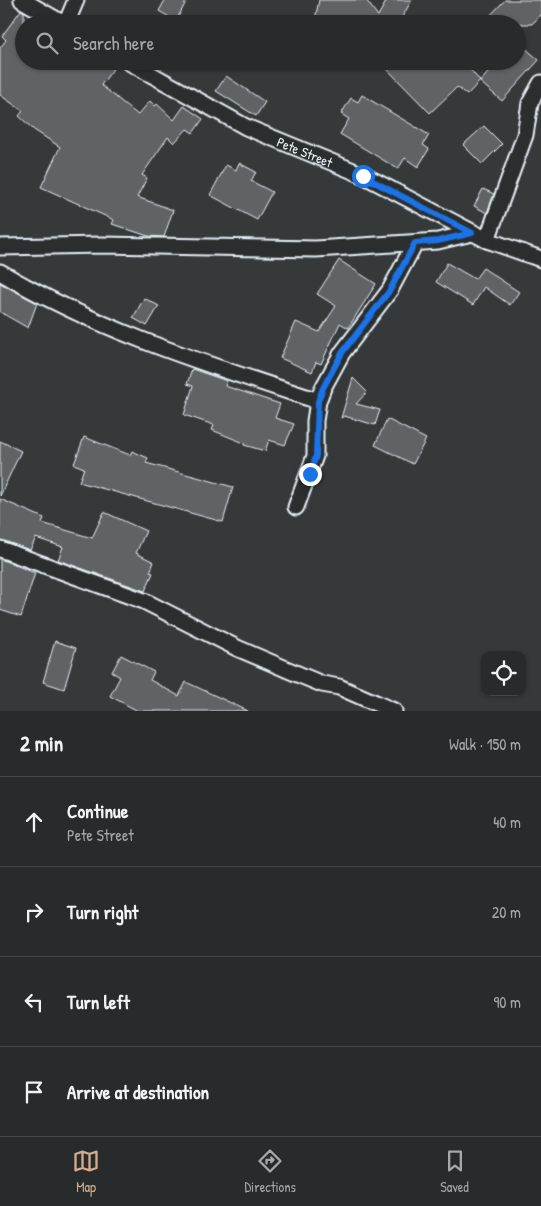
<!DOCTYPE html>
<html lang="en">
<head>
<meta charset="utf-8">
<style>
	body { margin:0; font-family:"Patrick Hand",sans-serif; background:#343738; color:#f1f3f6 }
	.controls { position:absolute; right:15px; bottom:15px; display:grid; overflow:hidden; border-radius:10px; box-shadow:0 1px 4px #0004 }
	.controls button { width:45px; height:45px; display:grid; place-items:center; padding:0; border:0; border-bottom:1px solid #444748; background:#282b2c; color:#f1f3f6; font:25px sans-serif }
	.stop { position:absolute; width:15px; height:15px; margin:-11px; border:4px solid #1a73e8; border-radius:50%; background:#fff }
	.stop.end { background:#1a73e8; border-color:#fff; box-shadow:0 1px 5px #0008 }
	.list { margin:0; padding:0; list-style:none }
	h2 { display:flex; justify-content:space-between; align-items:center; height:65px; margin:0; padding:0 20px; font-size:21px }
	h2 small { font-size:16px; font-weight:400; color:#a5a7a9 }
	.list li { display:grid; grid-template-columns:32px 1fr auto; gap:15px; align-items:center; box-sizing:border-box; height:90px; padding:0 20px; border-top:1px solid #444748 }
	.list b { display:block; font-size:19px; white-space:nowrap }
	.list p { margin:0; font-size:16px; white-space:nowrap; color:#a5a7a9 }
	.list em { font-size:16px; font-style:normal; color:#a5a7a9 }
	.icon { flex:none; width:28px; height:28px; fill:none; stroke:currentColor; stroke-width:2; stroke-linecap:round; stroke-linejoin:round }
	.map { position:relative; flex:none; width:541px; height:711px; overflow:hidden }
	.search { position:absolute; background:#282b2c; box-shadow:0 1px 4px #0004; left:15px; right:15px; top:15px; height:55px; display:flex; align-items:center; gap:12px; box-sizing:border-box; padding:0 18px; border-radius:28px; color:#a5a7a9; font-size:19px }
	.sheet { height:425px; background:#282b2c }
	nav { display:flex; justify-content:space-around; align-items:center; box-sizing:border-box; height:70px; border-top:1px solid #444748; background:#282b2c; font-size:14px; color:#a5a7a9 }
	nav a { display:grid; justify-items:center; gap:2px }
	nav .on { color:#d6ab8b }
	.map>svg:first-child { display:block }
</style>
</head>
<body>
<div class="map">
<svg width="541" height="711" viewBox="0 0 541 711">
	<rect width="100%" height="100%" fill="#35393a"/>
	<filter id="ink" filterUnits="userSpaceOnUse"><feTurbulence type="fractalNoise" baseFrequency=".02" numOctaves="2"/><feDisplacementMap in="SourceGraphic" scale="10" xChannelSelector="R" yChannelSelector="G"/><feConvolveMatrix kernelMatrix="1 2 1 2 8 2 1 2 1" color-interpolation-filters="sRGB"/></filter>
	<g filter="url(#ink)">
		<g fill="#5f6365" stroke="#e8f1f8">
			<polygon points="165,0 187,0 176,21 159,11"/>
			<polygon points="319,0 366,0 378,16 387,0 412,0 398,24 314,24"/>
			<polygon points="505,0 541,0 541,15 532,24 482,24"/>
			<polygon points="21,10 24,12 24,61 101,61 113,69 101,85 138,115 150,101 155,106 157,104 174,120 184,106 203,119 193,133 187,129 174,143 168,137 142,175 147,178 137,197 173,210 164,237 148,236 112,224 114,220 41,187 60,147 34,130 19,116 23,111 0,95 0,48 6,40 2,36"/>
			<polygon points="517,41 539,60 502,101 480,82 498,61 517,61"/>
			<polygon points="395,61 463,61 480,81 467,95 457,87 430,113 387,69"/>
			<polygon points="226,76 265,102 256,116 216,91"/>
			<polygon points="362,95 429,135 423,145 429,149 418,167 405,158 398,169 340,134 349,119 341,114 351,98 358,102"/>
			<polygon points="484,126 502,144 482,164 463,145"/>
			<polygon points="239,163 256,172 251,181 272,192 257,220 210,195 226,165 236,170"/>
			<polygon points="483,189 494,194 487,213 474,206"/>
			<polygon points="339,260 376,284 348,328 340,323 321,364 316,362 312,372 280,358 296,322 319,332 336,306 317,294"/>
			<polygon points="447,263 475,279 483,268 519,292 510,305 484,287 473,305 436,282"/>
			<polygon points="0,283 37,303 28,328 0,312"/>
			<polygon points="144,298 159,306 147,326 133,318"/>
			<polygon points="192,369 227,381 225,386 280,404 275,418 294,424 285,445 269,440 265,451 244,445 244,443 212,430 214,425 184,415 193,386 187,384"/>
			<polygon points="353,378 367,392 356,404 380,410 375,425 344,416 341,418"/>
			<polygon points="387,419 426,439 413,464 375,445"/>
			<polygon points="84,437 130,455 132,451 148,458 146,463 233,487 223,522 79,482 84,468 74,464"/>
			<polygon points="0,441 21,451 0,496"/>
			<polygon points="0,499 44,518 42,523 92,538 104,512 146,531 136,553 154,562 150,572 153,573 145,591 58,560 63,547 36,538 30,550 0,540"/>
			<polygon points="0,559 35,573 21,617 0,610"/>
			<polygon points="55,641 76,648 64,689 43,682"/>
			<polygon points="121,655 154,672 150,680 179,696 186,682 248,711 138,711 110,696 120,677 112,672"/>
		</g>
		<g fill="none" stroke-linecap="round" stroke-linejoin="round">
			<defs>
				<g id="minor">
					<polyline points="22,0 64,24"/>
					<polyline points="66,24 76,0"/>
					<path id="s1" d="M127,61L246,127L363,175L487,240L541,259"/>
					<polyline points="487,240 525,135 530,103 541,83"/>
					<polyline points="0,247 102,245 316,249 438,241 472,233"/>
					<path d="M0,272C99,331 209,365 318,401"/>
					<polyline points="296,507 315,456 315,421 318,401 323,388 342,353 390,290 415,243"/>
					<polyline points="0,549 144,601 237,648 300,675 322,684 339,687 394,711"/>
				</g>
			</defs>
			<use href="#minor" stroke="#e8f1f8" stroke-width="19"/>
			<use href="#minor" stroke="#2a2d2e" stroke-width="15"/>
		</g>
	</g>
	<g fill="none" stroke-linecap="round" stroke-linejoin="round" filter="url(#ink)">
		<polyline stroke="#1a73e8" stroke-width="6" points="310,474 316,456 318,401 323,388 342,353 390,290 415,243 438,241 472,233 363,176"/>
	</g>
	<g text-anchor="middle" dominant-baseline="central" stroke-width="4" stroke-linejoin="round" paint-order="stroke">
		<g font-size="14" fill="#e8f1f8" stroke="#2a2d2e">
			<text stroke="none"><textPath href="#s1" startOffset="200">Pete Street</textPath></text>
		</g>
	</g>
</svg>
<div class="controls">
<button><svg class="icon" aria-label="locate" viewBox="0 0 24 24"><circle cx="12" cy="12" r="6"/><path d="M12 2v4M12 18v4M2 12h4M18 12h4"/></svg></button>
</div>
<div class="stop" style="left:363px;top:176px"></div>
<div class="stop end" style="left:310px;top:474px"></div>
<div class="search"><svg class="icon" aria-label="search" viewBox="0 0 24 24"><circle cx="10" cy="10" r="6"/><path d="M15 15l6 6"/></svg>Search here</div>
</div>
<section class="sheet">
<h2>2 min<small>Walk · 150 m</small></h2>
<ul class="list">
<li><svg class="icon" aria-label="ahead" viewBox="0 0 24 24"><path d="M12 20V5M6 11l6-6 6 6"/></svg><div><b>Continue</b><p>Pete Street</p></div><em>40 m</em></li>
<li><svg class="icon" aria-label="right" viewBox="0 0 24 24"><path d="M7 20v-9h11M14 6l5 5-5 5"/></svg><div><b>Turn right</b></div><em>20 m</em></li>
<li><svg class="icon" aria-label="left" viewBox="0 0 24 24"><path d="M17 20v-9H6M10 6l-5 5 5 5"/></svg><div><b>Turn left</b></div><em>90 m</em></li>
<li><svg class="icon" aria-label="arrive" viewBox="0 0 24 24"><path d="M6 21V4h12l-3 4 3 4H6"/></svg><div><b>Arrive at destination</b></div></li>
</ul>
</section>
<nav>
<a class="on"><svg class="icon" aria-label="map" viewBox="0 0 24 24"><path d="M3 6l6-2 6 2 6-2v14l-6 2-6-2-6 2zM9 4v14M15 6v14"/></svg>Map</a>
<a><svg class="icon" aria-label="directions" viewBox="0 0 24 24"><path d="M12 3l9 9-9 9-9-9zM9 14v-3h6M13 9l2 2-2 2"/></svg>Directions</a>
<a><svg class="icon" aria-label="saved" viewBox="0 0 24 24"><path d="M7 4h10v16l-5-4-5 4z"/></svg>Saved</a>
</nav>
</body>
</html>
